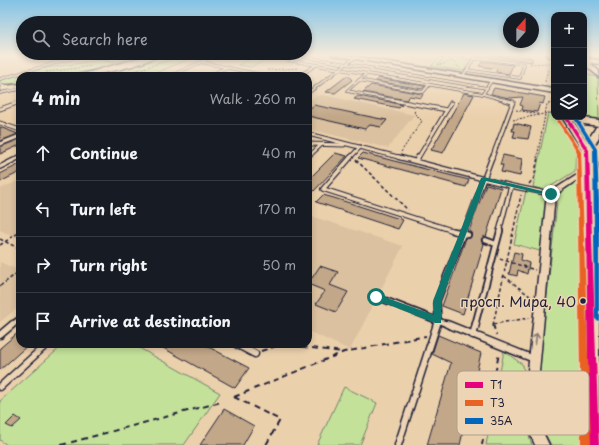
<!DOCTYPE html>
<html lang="en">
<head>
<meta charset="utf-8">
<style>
	body { margin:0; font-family:"Playpen Sans",sans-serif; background:#242831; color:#f1f3f6 }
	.controls { position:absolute; right:12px; top:12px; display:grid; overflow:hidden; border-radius:8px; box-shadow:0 2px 6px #0003 }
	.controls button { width:36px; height:36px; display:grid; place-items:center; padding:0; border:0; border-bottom:1px solid #363941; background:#171b24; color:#f1f3f6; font:20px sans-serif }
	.compass { position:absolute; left:503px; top:12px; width:36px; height:36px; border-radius:50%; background:#171b24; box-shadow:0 2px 6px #0003; rotate:21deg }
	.stop { position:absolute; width:12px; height:12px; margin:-9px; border:3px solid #0f766e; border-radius:50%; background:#fff }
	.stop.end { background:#0f766e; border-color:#fff; box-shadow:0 1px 4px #0008 }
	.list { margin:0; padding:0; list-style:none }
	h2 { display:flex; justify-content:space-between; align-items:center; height:52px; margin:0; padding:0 16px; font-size:17px }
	h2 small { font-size:13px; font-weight:400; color:#9ea1a6 }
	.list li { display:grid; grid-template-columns:26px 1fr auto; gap:12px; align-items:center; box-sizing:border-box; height:56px; padding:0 16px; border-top:1px solid #363941 }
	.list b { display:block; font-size:15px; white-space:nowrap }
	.list em { font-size:13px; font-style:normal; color:#9ea1a6 }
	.icon { flex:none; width:22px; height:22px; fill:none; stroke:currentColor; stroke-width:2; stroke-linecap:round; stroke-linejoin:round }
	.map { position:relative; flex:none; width:599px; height:445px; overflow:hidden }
	.search { position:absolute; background:#171b24; box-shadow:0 2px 6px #0003; left:16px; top:16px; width:296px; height:44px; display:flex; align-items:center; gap:10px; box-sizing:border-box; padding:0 14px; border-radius:22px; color:#9ea1a6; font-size:15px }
	.panel { position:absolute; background:#171b24; box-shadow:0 2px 6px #0003; left:16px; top:72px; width:296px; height:276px; border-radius:12px }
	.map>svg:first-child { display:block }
</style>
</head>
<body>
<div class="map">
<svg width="599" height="445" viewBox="0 0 599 445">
	<rect width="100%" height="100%" fill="#ebd0ac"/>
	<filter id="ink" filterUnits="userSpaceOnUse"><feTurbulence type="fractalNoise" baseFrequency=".025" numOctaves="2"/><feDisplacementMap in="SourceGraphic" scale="8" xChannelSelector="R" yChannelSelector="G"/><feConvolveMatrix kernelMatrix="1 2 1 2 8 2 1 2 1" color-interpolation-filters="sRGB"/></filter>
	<g filter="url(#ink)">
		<g fill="#dbc19f">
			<polygon points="381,55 437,55 431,63"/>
			<polygon points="323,95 414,115 388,148 308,129 308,102 316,96"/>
			<polygon points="20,180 20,239 0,230 0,189"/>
			<polygon points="308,215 403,246 350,350 308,331"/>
			<polygon points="0,262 20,271 20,306 0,322"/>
		</g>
		<g fill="#c3e199" stroke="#72826a">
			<path d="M96,55H139C125,60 109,66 96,55Z"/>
			<polygon points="166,55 198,55 156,73 160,74 156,76 85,76 121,68"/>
			<polygon points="441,55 465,56 463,59 472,60 464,71 431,66"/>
			<polygon points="254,57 267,59 251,67 238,65"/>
			<polygon points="100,60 121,64 64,76 20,76 20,83 0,84 0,79 34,70"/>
			<polygon points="584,73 598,78 599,120 572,117 584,117"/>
			<polygon points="548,113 554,114 554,117 562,117 576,136 575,171 545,190 533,187"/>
			<polygon points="580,178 584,445 551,445 534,413 558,194"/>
			<polygon points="526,191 548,196 540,251 514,244"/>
			<polygon points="64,344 132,344 220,393 184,445 7,445 0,440 0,401"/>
			<polygon points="504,351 523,365 524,373 521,413 532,445 486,445"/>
			<polygon points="344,387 377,403 360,445 317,445"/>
		</g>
		<g fill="#c2a788" stroke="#22223b">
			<polygon points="490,55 511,55 532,58 532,62"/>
			<polygon points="482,62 489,62 513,65 509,74 496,72 497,69 479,66"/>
			<polygon points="348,75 352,80 335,93 326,92"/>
			<polygon points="378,78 425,86 422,89 376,81"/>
			<polygon points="371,85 423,94 421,98 410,96 406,100 363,92"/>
			<polygon points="494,88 545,97 543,104 540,103 537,112 522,110 523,106 520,105 523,97 509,98 491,94"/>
			<polygon points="464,93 474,95 443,153 431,150"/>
			<polygon points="358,96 390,102 402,105 399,108 354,99"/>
			<polygon points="314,105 376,118 387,120 381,127 370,125 365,129 308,116 308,110"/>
			<polygon points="514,123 531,127 528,139 513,137 515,131 512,131"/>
			<polygon points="0,127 5,129 18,134 0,141"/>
			<polygon points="20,139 20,145 0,154 0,147"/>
			<polygon points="335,153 347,156 313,192 308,190 308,180"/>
			<polygon points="363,153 437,172 469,180 466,187 358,158"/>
			<polygon points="503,155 522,159 520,176 501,172 503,165 500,165"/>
			<polygon points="20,164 20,172 0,182 0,174"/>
			<polygon points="486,184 501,188 486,237 481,239 484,244 463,314 442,306 466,238 471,236 469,231"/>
			<polygon points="323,195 334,198 403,220 398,229 316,202"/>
			<polygon points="514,252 522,254 521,260 529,263 527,274 518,270 517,276 509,274"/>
			<polygon points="320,266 338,272 330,285 348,292 336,312 316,304 325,291 308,284 308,276 312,278"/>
			<polygon points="20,331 20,344 29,344 0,370 0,348"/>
			<polygon points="438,335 481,353 460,445 427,445 451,363 432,354"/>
			<polygon points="156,344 203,344 249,368 235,388"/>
			<polygon points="224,409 254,426 243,445 200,445"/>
			<polygon points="15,416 21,420 12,428 6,425"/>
		</g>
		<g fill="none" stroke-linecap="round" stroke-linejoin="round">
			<defs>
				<g id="lane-far4">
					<polyline points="227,55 237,55"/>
					<polyline points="259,55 483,94 508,101"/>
					<polyline points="294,55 487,88"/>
					<polyline points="477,55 488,57"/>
					<polyline points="522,55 527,56"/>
					<polyline points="201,62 267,76"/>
					<polyline points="467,70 520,78 524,64 489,59 474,59"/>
					<polyline points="366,74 347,91 398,101"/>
					<polyline points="170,76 217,55"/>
					<polyline points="208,76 225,68"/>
					<polyline points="299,76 316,65"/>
					<polyline points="463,76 475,57"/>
					<polyline points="0,79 83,55"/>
					<polyline points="359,80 423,92 429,85"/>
					<polyline points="0,85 8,88"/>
					<polyline points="0,93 20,89"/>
					<polyline points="308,93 354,58"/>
					<polyline points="483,94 491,81"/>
				</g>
				<g id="lane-far3">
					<polyline points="392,100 447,110"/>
					<polyline points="0,109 20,102"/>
					<polyline points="0,123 20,130"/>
					<polyline points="308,134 402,158"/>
					<polyline points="0,144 20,136"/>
					<polyline points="308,144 344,145"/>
					<polyline points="308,157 321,145"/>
					<polyline points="18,158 20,157"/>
					<polyline points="350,158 360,147"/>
					<polyline points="418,158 451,103"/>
					<polyline points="492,158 513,102 504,100"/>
				</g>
				<g id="lane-far2">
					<polyline points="351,157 323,189 457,232"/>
					<polyline points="398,157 511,186 551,194"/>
					<polyline points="416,161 418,157"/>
					<polyline points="0,167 20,157"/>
					<polyline points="464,232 492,157"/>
					<polyline points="499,232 511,186"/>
				</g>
				<g id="lane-far1">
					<polyline points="454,231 468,235"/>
					<polyline points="485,240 496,244"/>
					<polyline points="377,297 449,325"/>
					<polyline points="12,325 20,319"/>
					<polyline points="436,325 438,320 437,301 464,231"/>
					<polyline points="475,325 500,231"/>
				</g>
				<g id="lane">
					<polyline points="447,324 534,359"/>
					<polyline points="0,335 13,324"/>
					<polyline points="473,335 476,324"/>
					<polyline points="236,344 255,354"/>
					<polyline points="0,387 47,344"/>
					<polyline points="398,445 437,324"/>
				</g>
				<g id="street">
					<polygon points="587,158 599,163 599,168 585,161 584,160"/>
					<polygon points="588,168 590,169 590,171 555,195 535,416 549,445 535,445 523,417 547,194"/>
				</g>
				<g id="secondary">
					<path d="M150,55H159C142,66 96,76 76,76Z"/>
					<polygon points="332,55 346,55 554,89 554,93"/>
					<polygon points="546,55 554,55 554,58 547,56"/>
					<polygon points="584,58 599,60 599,64 584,62"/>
					<polygon points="20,84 20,88 0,91 0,87"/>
				</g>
				<g id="primary">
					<polygon points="584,55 589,55 590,63 599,71 599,77 584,64"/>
					<polygon points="562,117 577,117 599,120 599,126 584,124 573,121 587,142 596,127 599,126 599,137 592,150 599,324 599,445 584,445 582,150"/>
				</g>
			</defs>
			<use href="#lane-far4" stroke="#22223b" stroke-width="3.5"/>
			<use href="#lane-far3" stroke="#22223b" stroke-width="5"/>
			<use href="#lane-far2" stroke="#22223b" stroke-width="6"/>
			<use href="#lane-far1" stroke="#22223b" stroke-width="8"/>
			<use href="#lane" stroke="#22223b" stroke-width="9"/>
			<use href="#street" stroke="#22223b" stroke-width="3"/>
			<use href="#secondary" stroke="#22223b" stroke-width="3"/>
			<use href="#primary" stroke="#22223b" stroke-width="3"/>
			<g stroke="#22223b" stroke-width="1" stroke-dasharray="2 1.5" stroke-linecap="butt">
				<polyline points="93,55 98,59 110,61"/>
				<polyline points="446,56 460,68"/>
				<polyline points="530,64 549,63"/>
				<polyline points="438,65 445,55"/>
				<polyline points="440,65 451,61"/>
				<polyline points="267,70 299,68"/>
				<polyline points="46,72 92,66"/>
				<polyline points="138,72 157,76"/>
				<polyline points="118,76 186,55"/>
				<polyline points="545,82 550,61"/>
				<polyline points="516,110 538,114"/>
				<polyline points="513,120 554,112"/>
				<polyline points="401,152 422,121 414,113 415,110"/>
				<polyline points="537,158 547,104 554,103"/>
			</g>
			<g stroke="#22223b" stroke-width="1.5" stroke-dasharray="3.5 2.5" stroke-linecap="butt">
				<polyline points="356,160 408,210"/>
				<polyline points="529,184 534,178 538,157"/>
				<polyline points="0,239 20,249"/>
				<polyline points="0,245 20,232"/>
				<polyline points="500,259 535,270"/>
				<polyline points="504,276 531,297"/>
				<polyline points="0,286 20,271"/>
				<polyline points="493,324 529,318"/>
				<polyline points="493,325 521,195"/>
			</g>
			<g stroke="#22223b" stroke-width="2" stroke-dasharray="6 4.5" stroke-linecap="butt">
				<polyline points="493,324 496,335"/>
				<polyline points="261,351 282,344 342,352"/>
				<polyline points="234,397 344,352 426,336"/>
				<polyline points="234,397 280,420 266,445"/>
				<polyline points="61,445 221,402"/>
				<polyline points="482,445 499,353"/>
			</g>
			<use href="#lane-far4" stroke="#ecd4b4" stroke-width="2"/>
			<use href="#lane-far3" stroke="#ecd4b4" stroke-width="3"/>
			<use href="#lane-far2" stroke="#ecd4b4" stroke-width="3.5"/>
			<use href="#lane-far1" stroke="#ecd4b4" stroke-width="4.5"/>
			<use href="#lane" stroke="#ecd4b4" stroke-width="6"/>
			<use href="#street" fill="#ecd4b4" fill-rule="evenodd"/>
			<use href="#secondary" fill="#ecd4b4" fill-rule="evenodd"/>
			<use href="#primary" fill="#ecd4b4" fill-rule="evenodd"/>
			<defs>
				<polygon id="bus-1" points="564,117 568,117 589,150 599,445 589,445 585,150"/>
				<polygon id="bus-2" points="558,120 560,120 581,152 591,445 581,445 577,152 557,121"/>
				<polygon id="bus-3" points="573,117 577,117 597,149 599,200 599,321 596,320 595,318 593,149"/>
			</defs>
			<use href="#bus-1" stroke="#ecd4b4" stroke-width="3"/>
			<use href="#bus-2" stroke="#ecd4b4" stroke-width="3"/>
			<use href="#bus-3" stroke="#ecd4b4" stroke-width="3"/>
			<use href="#bus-1" fill="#e5007d" fill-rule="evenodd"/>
			<use href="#bus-2" fill="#e86223" fill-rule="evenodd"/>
			<use href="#bus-3" fill="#0065bd" fill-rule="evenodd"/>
		</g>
		<defs><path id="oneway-shaft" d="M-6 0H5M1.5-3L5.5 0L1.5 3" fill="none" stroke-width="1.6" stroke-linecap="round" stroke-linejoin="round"/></defs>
		<use stroke="#877b78" href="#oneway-shaft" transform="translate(536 339) rotate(-83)"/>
	</g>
	<linearGradient id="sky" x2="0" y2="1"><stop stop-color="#82c3e6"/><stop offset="0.47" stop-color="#f6eada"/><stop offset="1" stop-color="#f6eada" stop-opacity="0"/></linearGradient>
	<rect width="599" height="117" fill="url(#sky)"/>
	<polygon fill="#0f766e" points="484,177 554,194 551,196 486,181 441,301 441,323 435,323 374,299 374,295 376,294 434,315 433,301 481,178"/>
	<circle fill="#22223b" stroke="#ecd4b4" stroke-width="1.5" cx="583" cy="301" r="3.5"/>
	<g text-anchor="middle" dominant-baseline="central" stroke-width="3" stroke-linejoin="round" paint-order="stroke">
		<g font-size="14" fill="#22223b" stroke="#ecd4b4" text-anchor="end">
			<text x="576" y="301">просп. Мира, 40</text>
		</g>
	</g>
	<rect x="457" y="371" width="132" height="64" rx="6" fill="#ecd4b4" stroke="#af9f90" stroke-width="1"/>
	<rect x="465" y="382" width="18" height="6" fill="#e5007d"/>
	<rect x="465" y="400" width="18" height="6" fill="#e86223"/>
	<rect x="465" y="418" width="18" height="6" fill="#0065bd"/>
	<g font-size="11" fill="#22223b">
		<text x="490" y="389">Т1</text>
		<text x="490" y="407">Т3</text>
		<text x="490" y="425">35А</text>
	</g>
</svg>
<div class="controls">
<button>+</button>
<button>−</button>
<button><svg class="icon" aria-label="layers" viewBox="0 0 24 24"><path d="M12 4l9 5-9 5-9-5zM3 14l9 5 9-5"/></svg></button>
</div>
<svg class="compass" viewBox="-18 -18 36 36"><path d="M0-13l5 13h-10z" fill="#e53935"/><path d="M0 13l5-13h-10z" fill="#9ea1a6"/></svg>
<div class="stop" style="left:376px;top:297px"></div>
<div class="stop end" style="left:551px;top:194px"></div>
<div class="search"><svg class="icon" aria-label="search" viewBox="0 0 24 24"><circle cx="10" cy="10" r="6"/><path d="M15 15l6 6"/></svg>Search here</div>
<section class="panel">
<h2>4 min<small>Walk · 260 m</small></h2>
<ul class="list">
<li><svg class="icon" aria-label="ahead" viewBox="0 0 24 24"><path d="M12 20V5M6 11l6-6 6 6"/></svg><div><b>Continue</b></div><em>40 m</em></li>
<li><svg class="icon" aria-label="left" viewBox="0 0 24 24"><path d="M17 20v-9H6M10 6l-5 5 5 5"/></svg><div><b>Turn left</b></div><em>170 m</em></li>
<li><svg class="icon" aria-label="right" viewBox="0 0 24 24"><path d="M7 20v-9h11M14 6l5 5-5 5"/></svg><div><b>Turn right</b></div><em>50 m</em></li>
<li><svg class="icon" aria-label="arrive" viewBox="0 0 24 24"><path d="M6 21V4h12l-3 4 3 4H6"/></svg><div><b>Arrive at destination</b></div></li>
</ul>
</section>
</div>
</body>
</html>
